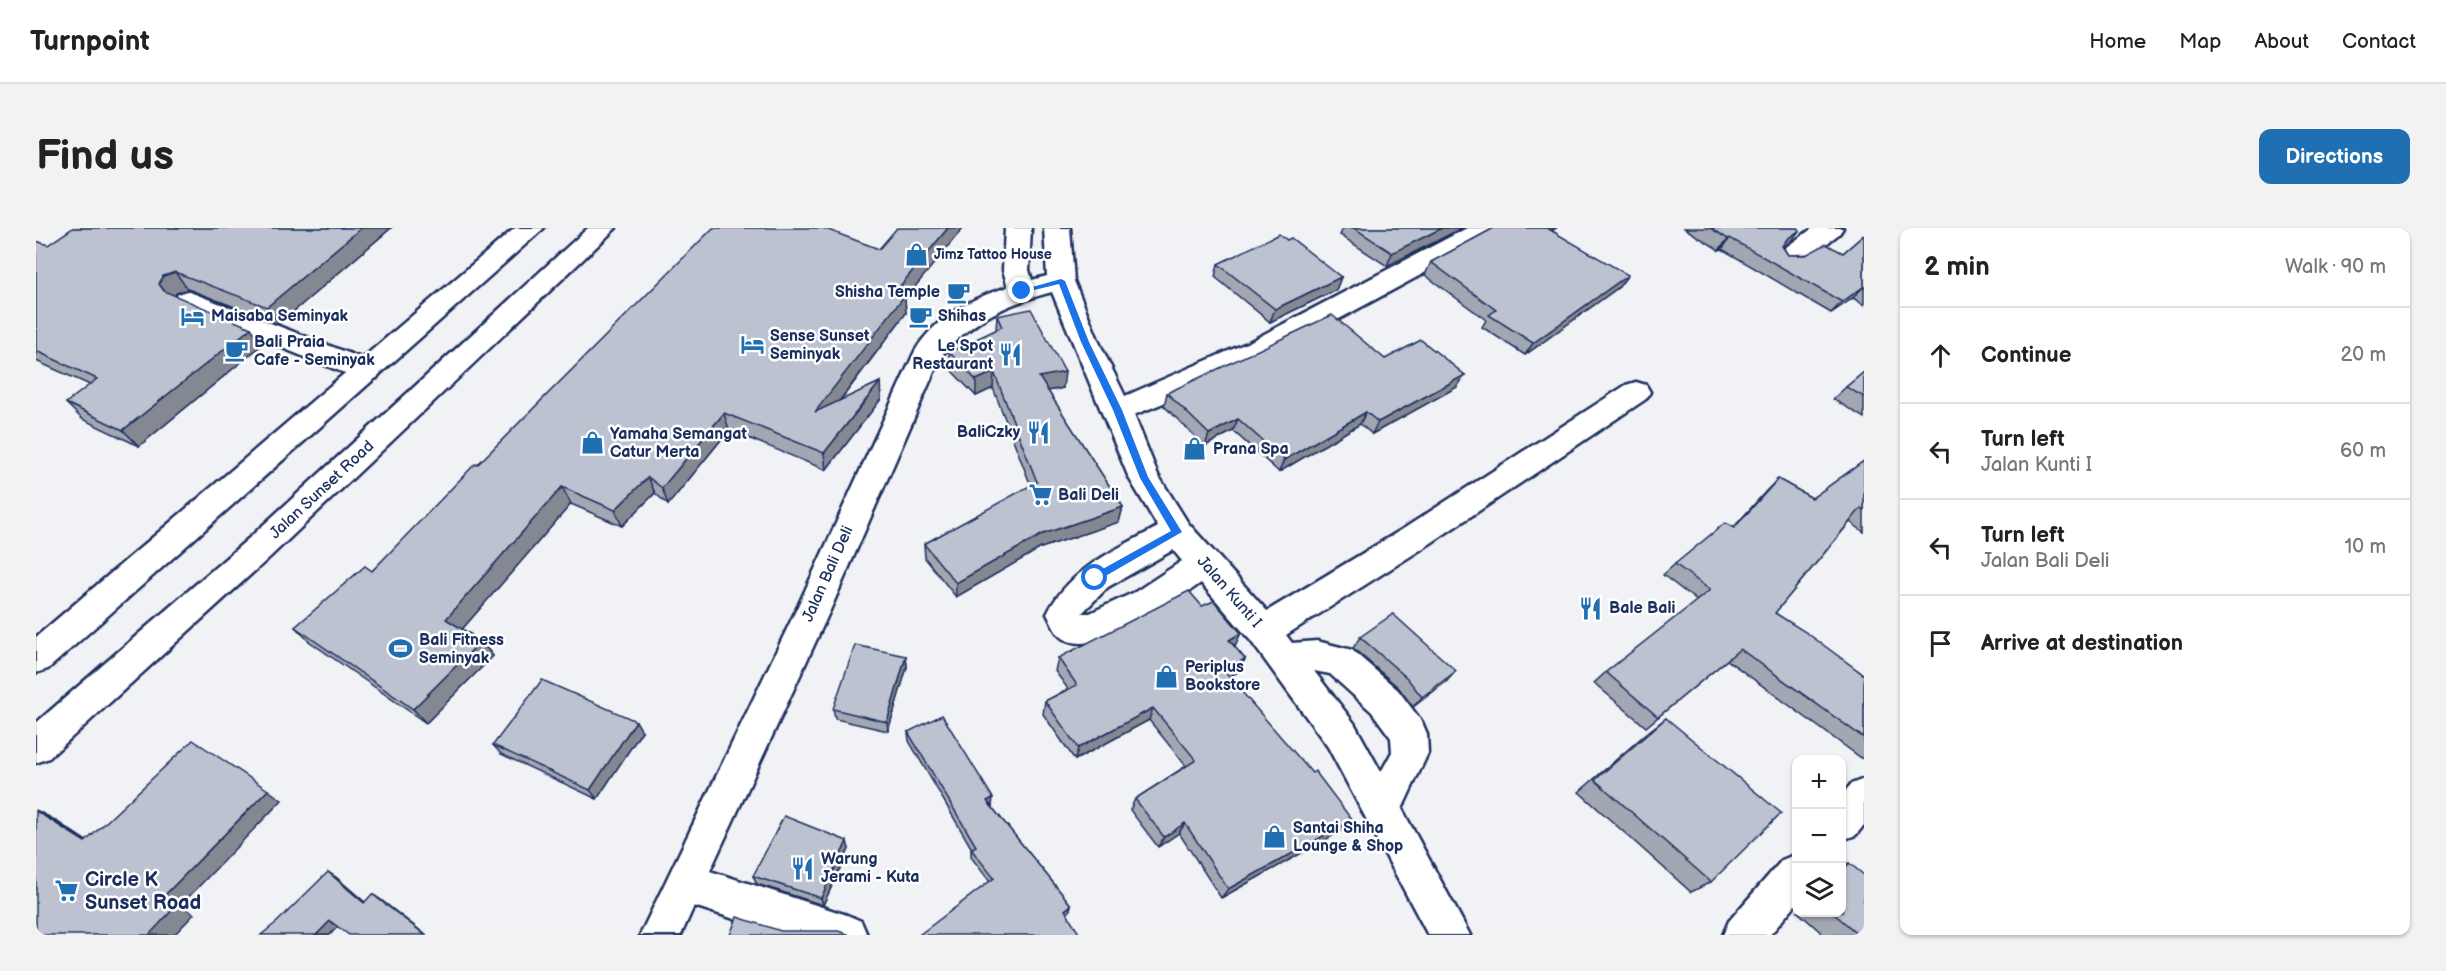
<!DOCTYPE html>
<html lang="en">
<head>
<meta charset="utf-8">
<style>
	body { margin:0; font-family:"Balsamiq Sans",sans-serif; background:#f2f2f2; color:#222 }
	.controls { position:absolute; right:18px; bottom:18px; display:grid; overflow:hidden; border-radius:12px; box-shadow:0 2px 4px #0004 }
	.controls button { width:54px; height:54px; display:grid; place-items:center; padding:0; border:0; border-bottom:2px solid #e0e0e0; background:#fff; color:#222; font:30px sans-serif }
	.stop { position:absolute; width:18px; height:18px; margin:-14px; border:4px solid #1a73e8; border-radius:50%; background:#fff }
	.stop.end { background:#1a73e8; border-color:#fff; box-shadow:0 2px 6px #0008 }
	.list { margin:0; padding:0; list-style:none }
	h2 { display:flex; justify-content:space-between; align-items:center; height:78px; margin:0; padding:0 24px; font-size:26px }
	h2 small { font-size:20px; font-weight:400; color:#767676 }
	.list li { display:grid; grid-template-columns:39px 1fr auto; gap:18px; align-items:center; box-sizing:border-box; height:96px; padding:0 24px; border-top:2px solid #e0e0e0 }
	.list b { display:block; font-size:22px; white-space:nowrap }
	.list p { margin:0; font-size:20px; white-space:nowrap; color:#767676 }
	.list em { font-size:20px; font-style:normal; color:#767676 }
	.icon { flex:none; width:33px; height:33px; fill:none; stroke:currentColor; stroke-width:2; stroke-linecap:round; stroke-linejoin:round }
	.map { position:relative; flex:none; width:1828px; height:707px; overflow:hidden; border-radius:12px }
	header { display:flex; align-items:center; gap:36px; box-sizing:border-box; height:84px; padding:0 30px; background:#fff; border-bottom:2px solid #e0e0e0 }
	header strong { font-size:28px }
	nav { display:flex; gap:33px; margin-inline-start:auto; font-size:21px }
	.intro { display:flex; align-items:center; justify-content:space-between; box-sizing:border-box; height:144px; padding:0 36px }
	h1 { margin:0; font-size:42px }
	.button { padding:15px 27px; border-radius:12px; background:#1f6fb2; color:#fff; font-size:21px; font-weight:700 }
	main { display:flex; gap:36px; padding:0 36px }
	aside { flex:1; background:#fff; border-radius:12px; box-shadow:0 2px 4px #0004 }
	.map>svg:first-child { display:block }
</style>
</head>
<body>
<header>
<strong>Turnpoint</strong>
<nav><a>Home</a><a>Map</a><a>About</a><a>Contact</a></nav>
</header>
<div class="intro"><h1>Find us</h1><a class="button">Directions</a></div>
<main>
<div class="map">
<svg width="1828" height="707" viewBox="0 0 1828 707">
	<rect width="100%" height="100%" fill="#f1f2f5"/>
	<filter id="ink" filterUnits="userSpaceOnUse"><feTurbulence type="fractalNoise" baseFrequency=".0167" numOctaves="2"/><feDisplacementMap in="SourceGraphic" scale="12" xChannelSelector="R" yChannelSelector="G"/><feConvolveMatrix kernelMatrix="1 2 1 2 8 2 1 2 1" color-interpolation-filters="sRGB"/></filter>
	<g filter="url(#ink)">
		<g fill="none" stroke-linecap="round" stroke-linejoin="round">
			<defs>
				<g id="minor">
					<path d="M969,0H995L993,42L996,52L1011,48L1008,0H1034L1038,53L1063,114L1089,168L1213,114L1431,0H1463L1459,6C1341,71 1224,137 1098,187L1122,247L1152,295L1231,383L1367,301L1590,157L1600,154L1610,157L1614,164L1610,171L1389,319L1250,407L1256,415L1281,413L1316,422L1362,462L1386,494L1391,506L1392,525L1366,581L1434,707H1392L1292,519L1215,413L1165,355C1137,374 1060,432 1026,410C1019,405 1015,393 1011,386C1033,341 1079,322 1122,299L1093,250L1016,64C969,76 937,92 905,128L796,378L674,643L811,687L825,693L831,707H748L658,678L645,707H604L762,378L879,123C899,89 936,70 972,59L967,42ZM1137,322L1146,333L1099,364L1054,385H1046L1072,359ZM1278,443L1294,446L1336,484L1355,510L1356,524L1345,544L1318,495Z"/>
					<path d="M1777,0H1807L1803,6C1786,18 1765,42 1743,36L1739,30L1743,24Z"/>
					<polygon points="151,63 341,136 345,143 341,150 331,153 321,150 142,78 138,72 142,66"/>
					<polygon points="1828,551 1828,597 1820,607 1806,612 1806,567 1815,556"/>
					<polygon points="1760,626 1760,676 1734,707 1687,707 1693,693 1746,632"/>
				</g>
				<g id="highway">
					<polygon points="479,0 508,0 12,441 0,445 0,409"/>
					<polygon points="552,0 580,0 234,329 13,530 0,535 0,495 212,311"/>
				</g>
			</defs>
			<use href="#minor" stroke="#1b2f5e" stroke-width="5"/>
			<use href="#highway" stroke="#1b2f5e" stroke-width="5"/>
			<use href="#minor" fill="#fff" fill-rule="evenodd"/>
			<use href="#highway" fill="#fff" fill-rule="evenodd"/>
		</g>
		<g fill="#a2a7b3" stroke="#1b2f5e" stroke-width="1.5">
			<polygon points="37,0 355,0 243,96 152,61 140,65 139,68 227,116 103,218 46,191 30,175 54,157 0,133 0,13 12,17"/>
			<polygon points="1307,0 1426,0 1351,38 1304,7"/>
			<polygon points="1458,0 1521,0 1516,2 1583,59 1489,127 1446,99 1450,92 1389,47 1395,34"/>
			<polygon points="1648,0 1762,0 1755,13 1747,19 1752,27 1807,25 1828,7 1828,77 1817,70 1795,85 1686,21 1683,22"/>
			<polygon points="1251,12 1305,49 1300,62 1234,94 1179,49 1182,36"/>
			<polygon points="869,71 870,85 804,173 844,154 845,171 790,242 693,202 632,277 619,265 586,298 535,276 426,401 445,413 457,428 390,495 274,414 259,399 336,343 441,237"/>
			<polygon points="961,88 1027,160 1012,163 1087,279 1083,294 1005,320 920,369 889,330 888,316 995,258 957,160 940,168 913,140 913,124 960,102"/>
			<polygon points="1349,131 1429,147 1421,159 1336,206 1324,196 1243,244 1197,203 1169,218 1128,178 1131,165"/>
			<polygon points="1828,144 1828,190 1797,171 1810,159"/>
			<polygon points="1828,233 1828,304 1814,294 1739,385 1828,447 1828,532 1691,432 1610,499 1558,455 1570,444 1661,373 1627,347 1639,336 1697,300 1730,263 1742,251 1776,270"/>
			<polygon points="1324,409 1411,453 1377,479 1363,460 1317,420"/>
			<polygon points="1198,418 1209,431 1202,444 1192,449 1316,592 1307,602 1185,670 1143,605 1122,619 1094,582 1099,571 1150,538 1113,492 1039,532 1007,486 1009,473 1032,461 1019,443 1022,430"/>
			<polygon points="870,428 871,439 852,503 799,491 797,481"/>
			<polygon points="1630,490 1675,654 1655,664 1543,564 1613,503"/>
			<polygon points="606,503 561,571 465,526 457,517"/>
			<polygon points="872,504 956,579 1035,677 1033,684 954,654 935,629 935,621 936,621 873,513"/>
			<polygon points="813,621 787,677 721,656 717,648"/>
			<polygon points="1813,635 1828,707 1788,707 1762,684 1806,684 1806,638"/>
		</g>
		<g fill="#848892" stroke="#1b2f5e" stroke-width="1.5">
			<polygon points="325,0 355,0 243,96 231,79"/>
			<polygon points="912,0 927,0 869,71 870,85 782,201 779,184 859,64"/>
			<polygon points="1406,0 1426,0 1351,38 1356,25"/>
			<polygon points="1764,2 1755,13 1742,22 1751,11"/>
			<polygon points="1694,10 1686,21 1683,22 1692,11"/>
			<polygon points="139,44 152,61 140,65 136,73 123,56 127,48"/>
			<polygon points="1592,47 1583,59 1489,127 1497,115"/>
			<polygon points="1305,49 1300,62 1234,94 1239,81"/>
			<polygon points="1827,59 1817,70 1795,85 1806,74"/>
			<polygon points="215,100 227,116 103,218 87,202"/>
			<polygon points="958,144 957,160 940,168 940,152"/>
			<polygon points="1029,144 1027,160 1001,165 1003,149"/>
			<polygon points="1429,147 1421,159 1336,206 1342,194"/>
			<polygon points="844,154 845,171 790,242 788,225"/>
			<polygon points="1330,184 1324,196 1243,244 1248,232"/>
			<polygon points="688,185 693,202 632,277 626,260"/>
			<polygon points="1202,191 1197,203 1169,218 1173,206"/>
			<polygon points="612,249 619,265 586,298 579,282"/>
			<polygon points="526,259 535,276 422,406 410,391"/>
			<polygon points="1087,279 1083,294 1005,320 920,369 920,355 1007,306"/>
			<polygon points="1205,405 1199,418 1193,412"/>
			<polygon points="445,413 457,428 390,495 377,481"/>
			<polygon points="870,428 871,439 852,503 851,494"/>
			<polygon points="1209,431 1202,444 1181,455 1187,442"/>
			<polygon points="1420,443 1411,453 1377,479 1386,469"/>
			<polygon points="1117,480 1113,492 1039,532 1042,520"/>
			<polygon points="600,493 606,503 561,571 554,562"/>
			<polygon points="232,562 246,572 145,677 158,686 138,707 113,707 127,669"/>
			<polygon points="957,570 956,579 951,573"/>
			<polygon points="0,582 17,591 67,624 49,614"/>
			<polygon points="1316,592 1307,602 1185,670 1192,661"/>
			<polygon points="1149,595 1143,605 1122,619 1128,609"/>
			<polygon points="811,613 813,621 787,677 785,670"/>
			<polygon points="292,644 300,649 336,680 328,675"/>
			<polygon points="336,666 344,671 390,707 389,707"/>
			<polygon points="1035,677 1033,684 1026,689 1029,682"/>
			<polygon points="294,693 302,698 294,707 280,707"/>
		</g>
		<g fill="#bcc2d0" stroke="#1b2f5e" stroke-width="1.5">
			<polygon points="37,0 325,0 231,79 139,44 127,48 123,56 128,63 215,100 87,202 30,175 61,151 0,123 0,13 12,17"/>
			<polygon points="677,0 787,0 843,21 861,0 912,0 859,64 869,67 779,184 844,154 788,225 688,185 626,260 612,249 579,282 526,259 410,391 445,413 377,481 259,399 329,338 336,343 439,236 441,237"/>
			<polygon points="1318,0 1406,0 1356,25"/>
			<polygon points="1458,0 1511,0 1592,47 1497,115 1453,87 1460,82 1395,34"/>
			<polygon points="1674,0 1762,0 1764,2 1751,11 1746,18 1752,27 1770,27 1790,16 1807,25 1828,7 1828,60 1827,59 1806,74 1694,10 1692,11"/>
			<polygon points="1243,6 1251,12 1255,10 1305,49 1239,81 1182,36"/>
			<polygon points="995,81 1029,144 1003,149 1087,279 1007,306 920,355 888,316 1001,254 958,144 940,152 913,124 966,99 961,88"/>
			<polygon points="1296,87 1349,131 1385,112 1429,147 1342,194 1330,184 1248,232 1202,191 1173,206 1131,165"/>
			<polygon points="1828,144 1828,169 1810,159"/>
			<polygon points="1828,233 1828,282 1825,280 1739,385 1771,405 1828,447 1828,510 1704,421 1622,489 1570,444 1674,362 1639,336 1689,295 1698,300 1742,251 1776,270"/>
			<polygon points="1153,363 1166,378 1178,373 1205,405 1193,412 1209,431 1187,442 1276,545 1279,543 1316,592 1192,661 1149,595 1128,609 1099,571 1160,532 1117,480 1042,520 1009,473 1041,457 1022,430"/>
			<polygon points="1357,386 1420,443 1386,469 1371,450 1324,409"/>
			<polygon points="819,417 870,428 851,494 797,481"/>
			<polygon points="506,452 600,493 554,562 457,517"/>
			<polygon points="906,487 957,570 951,573 1035,677 1029,682 1044,707 883,707 958,650 935,621 940,618 872,504"/>
			<polygon points="1630,490 1745,585 1675,654 1559,552"/>
			<polygon points="157,512 232,562 127,669 140,678 113,707 0,707 0,583 49,614"/>
			<polygon points="748,588 811,613 785,670 717,648"/>
			<polygon points="1813,635 1828,647 1828,707 1823,707 1796,684 1806,684 1806,644"/>
			<polygon points="292,644 328,675 336,666 389,707 313,707 294,693 280,707 225,707 241,694"/>
			<polygon points="701,689 745,703 802,703 812,706 811,707 694,707"/>
		</g>
	</g>
	<polygon fill="#1a73e8" points="1025,51 1029,53 1053,114 1086,182 1112,249 1146,304 1059,354 1056,352 1056,347 1135,303 1104,250 1077,182 1045,114 1023,56 986,65 982,63"/>
	<defs>
		<symbol id="shop-bare" viewBox="-9 -9 18 18"><path d="M-5-2.5h2.3a2.7 3.5 0 0 1 5.4 0H5L5.5 6h-11ZM-1.5-2.5h3a1.5 2.3 0 0 0-3 0Z" fill="#1f6fb2" stroke="#fff" stroke-width="2.5" paint-order="stroke"/></symbol>
		<symbol id="cafe-bare" viewBox="-9 -9 18 18"><path d="M-5.5-4.5H6V0H3Q3 3.5 0 3.5H-2.5Q-5.5 3.5-5.5 0ZM3-3.2v2h1.7v-2ZM-6 4.5H4V6H-6Z" fill="#1f6fb2" stroke="#fff" stroke-width="2.5" paint-order="stroke"/></symbol>
		<symbol id="hotel-bare" viewBox="-9 -9 18 18"><path d="M-6-4.5h1.5V1H6V5H4.5V3h-9V5H-6ZM-4 0a1.8 1.8 0 1 1 3.6 0ZM.5 0V-2.5h3Q6-2.5 6 0Z" fill="#1f6fb2" stroke="#fff" stroke-width="2.5" paint-order="stroke"/></symbol>
		<symbol id="restaurant-bare" viewBox="-9 -9 18 18"><path d="M-5-6h1v4h1v-4h1v4h1v-4h1v5L-1.5 .5V6h-2V.5L-5-1ZM5-6V6H3V1.5H1.5Q1.5-4 5-6Z" fill="#1f6fb2" stroke="#fff" stroke-width="2.5" paint-order="stroke"/></symbol>
		<symbol id="supermarket-bare" viewBox="-9 -9 18 18"><path d="M-6-5.5h2.5l.6 2H6L4.5 2H-2.5L-4.4-4H-6ZM-1.5 3.2a1.3 1.3 0 1 0 .1 0ZM3 3.2a1.3 1.3 0 1 0 .1 0Z" fill="#1f6fb2" stroke="#fff" stroke-width="2.5" paint-order="stroke"/></symbol>
		<symbol id="stadium-bare" viewBox="-9 -9 18 18"><path d="M0-5a6.5 5 0 1 0 0 10a6.5 5 0 1 0 0-10ZM-3.5-1.8h7v3.6h-7Z" fill="#1f6fb2" stroke="#fff" stroke-width="2.5" paint-order="stroke"/></symbol>
	</defs>
	<g fill-rule="evenodd">
		<use href="#shop-bare" x="864" y="10" width="33" height="33"/>
		<use href="#cafe-bare" x="906" y="48" width="33" height="33"/>
		<use href="#hotel-bare" x="140" y="72" width="33" height="33"/>
		<use href="#cafe-bare" x="868" y="72" width="33" height="33"/>
		<use href="#hotel-bare" x="700" y="100" width="33" height="33"/>
		<use href="#cafe-bare" x="184" y="106" width="33" height="33"/>
		<use href="#restaurant-bare" x="958" y="110" width="33" height="33"/>
		<use href="#restaurant-bare" x="986" y="188" width="33" height="33"/>
		<use href="#shop-bare" x="540" y="198" width="33" height="33"/>
		<use href="#shop-bare" x="1142" y="204" width="33" height="33"/>
		<use href="#supermarket-bare" x="988" y="250" width="33" height="33"/>
		<use href="#restaurant-bare" x="1538" y="364" width="33" height="33"/>
		<use href="#stadium-bare" x="348" y="404" width="33" height="33"/>
		<use href="#shop-bare" x="1114" y="432" width="33" height="33"/>
		<use href="#shop-bare" x="1222" y="592" width="33" height="33"/>
		<use href="#restaurant-bare" x="750" y="624" width="33" height="33"/>
		<use href="#supermarket-bare" x="14" y="646" width="33" height="33"/>
	</g>
	<g text-anchor="middle" dominant-baseline="central" stroke-width="5" stroke-linejoin="round" paint-order="stroke">
		<g font-size="14" font-weight="bold" fill="#1b2f5e" stroke="#fff" text-anchor="start">
			<text x="898" y="26">Jimz Tattoo House</text>
		</g>
		<g font-size="16" font-weight="bold" fill="#1b2f5e" stroke="#fff" text-anchor="start">
			<text x="904" y="64" text-anchor="end">Shisha Temple</text>
			<text x="175" y="88">Maisaba Seminyak</text>
			<text x="902" y="88">Shihas</text>
			<text x="734" y="108">Sense Sunset<tspan x="734" dy="18">Seminyak</tspan></text>
			<text x="218" y="114">Bali Praia<tspan x="218" dy="18">Cafe - Seminyak</tspan></text>
			<text x="957" y="118" text-anchor="end">Le Spot<tspan x="957" dy="18">Restaurant</tspan></text>
			<text x="984" y="204" text-anchor="end">BaliCzky</text>
			<text x="574" y="206">Yamaha Semangat<tspan x="574" dy="18">Catur Merta</tspan></text>
			<text x="1177" y="221">Prana Spa</text>
			<text x="1022" y="267">Bali Deli</text>
			<text x="1573" y="380">Bale Bali</text>
			<text x="383" y="412">Bali Fitness<tspan x="383" dy="18">Seminyak</tspan></text>
			<text x="1149" y="439">Periplus<tspan x="1149" dy="18">Bookstore</tspan></text>
			<text x="1257" y="600">Santai Shiha<tspan x="1257" dy="18">Lounge &amp; Shop</tspan></text>
			<text x="785" y="631">Warung<tspan x="785" dy="18">Jerami - Kuta</tspan></text>
		</g>
		<g font-size="16" fill="#1b2f5e" stroke="#fff">
			<text transform="translate(286 262) rotate(-43)">Jalan Sunset Road</text>
			<text transform="translate(792 346) rotate(-66)">Jalan Bali Deli</text>
			<text transform="translate(1193 364) rotate(49)">Jalan Kunti I</text>
		</g>
		<g font-size="20" font-weight="bold" fill="#1b2f5e" stroke="#fff" text-anchor="start">
			<text x="49" y="652">Circle K<tspan x="49" dy="23">Sunset Road</tspan></text>
		</g>
	</g>
</svg>
<div class="controls">
<button>+</button>
<button>−</button>
<button><svg class="icon" aria-label="layers" viewBox="0 0 24 24"><path d="M12 4l9 5-9 5-9-5zM3 14l9 5 9-5"/></svg></button>
</div>
<div class="stop" style="left:1059px;top:350px"></div>
<div class="stop end" style="left:986px;top:63px"></div>
</div>
<aside>
<h2>2 min<small>Walk · 90 m</small></h2>
<ul class="list">
<li><svg class="icon" aria-label="ahead" viewBox="0 0 24 24"><path d="M12 20V5M6 11l6-6 6 6"/></svg><div><b>Continue</b></div><em>20 m</em></li>
<li><svg class="icon" aria-label="left" viewBox="0 0 24 24"><path d="M17 20v-9H6M10 6l-5 5 5 5"/></svg><div><b>Turn left</b><p>Jalan Kunti I</p></div><em>60 m</em></li>
<li><svg class="icon" aria-label="left" viewBox="0 0 24 24"><path d="M17 20v-9H6M10 6l-5 5 5 5"/></svg><div><b>Turn left</b><p>Jalan Bali Deli</p></div><em>10 m</em></li>
<li><svg class="icon" aria-label="arrive" viewBox="0 0 24 24"><path d="M6 21V4h12l-3 4 3 4H6"/></svg><div><b>Arrive at destination</b></div></li>
</ul>
</aside>
</main>
</body>
</html>
